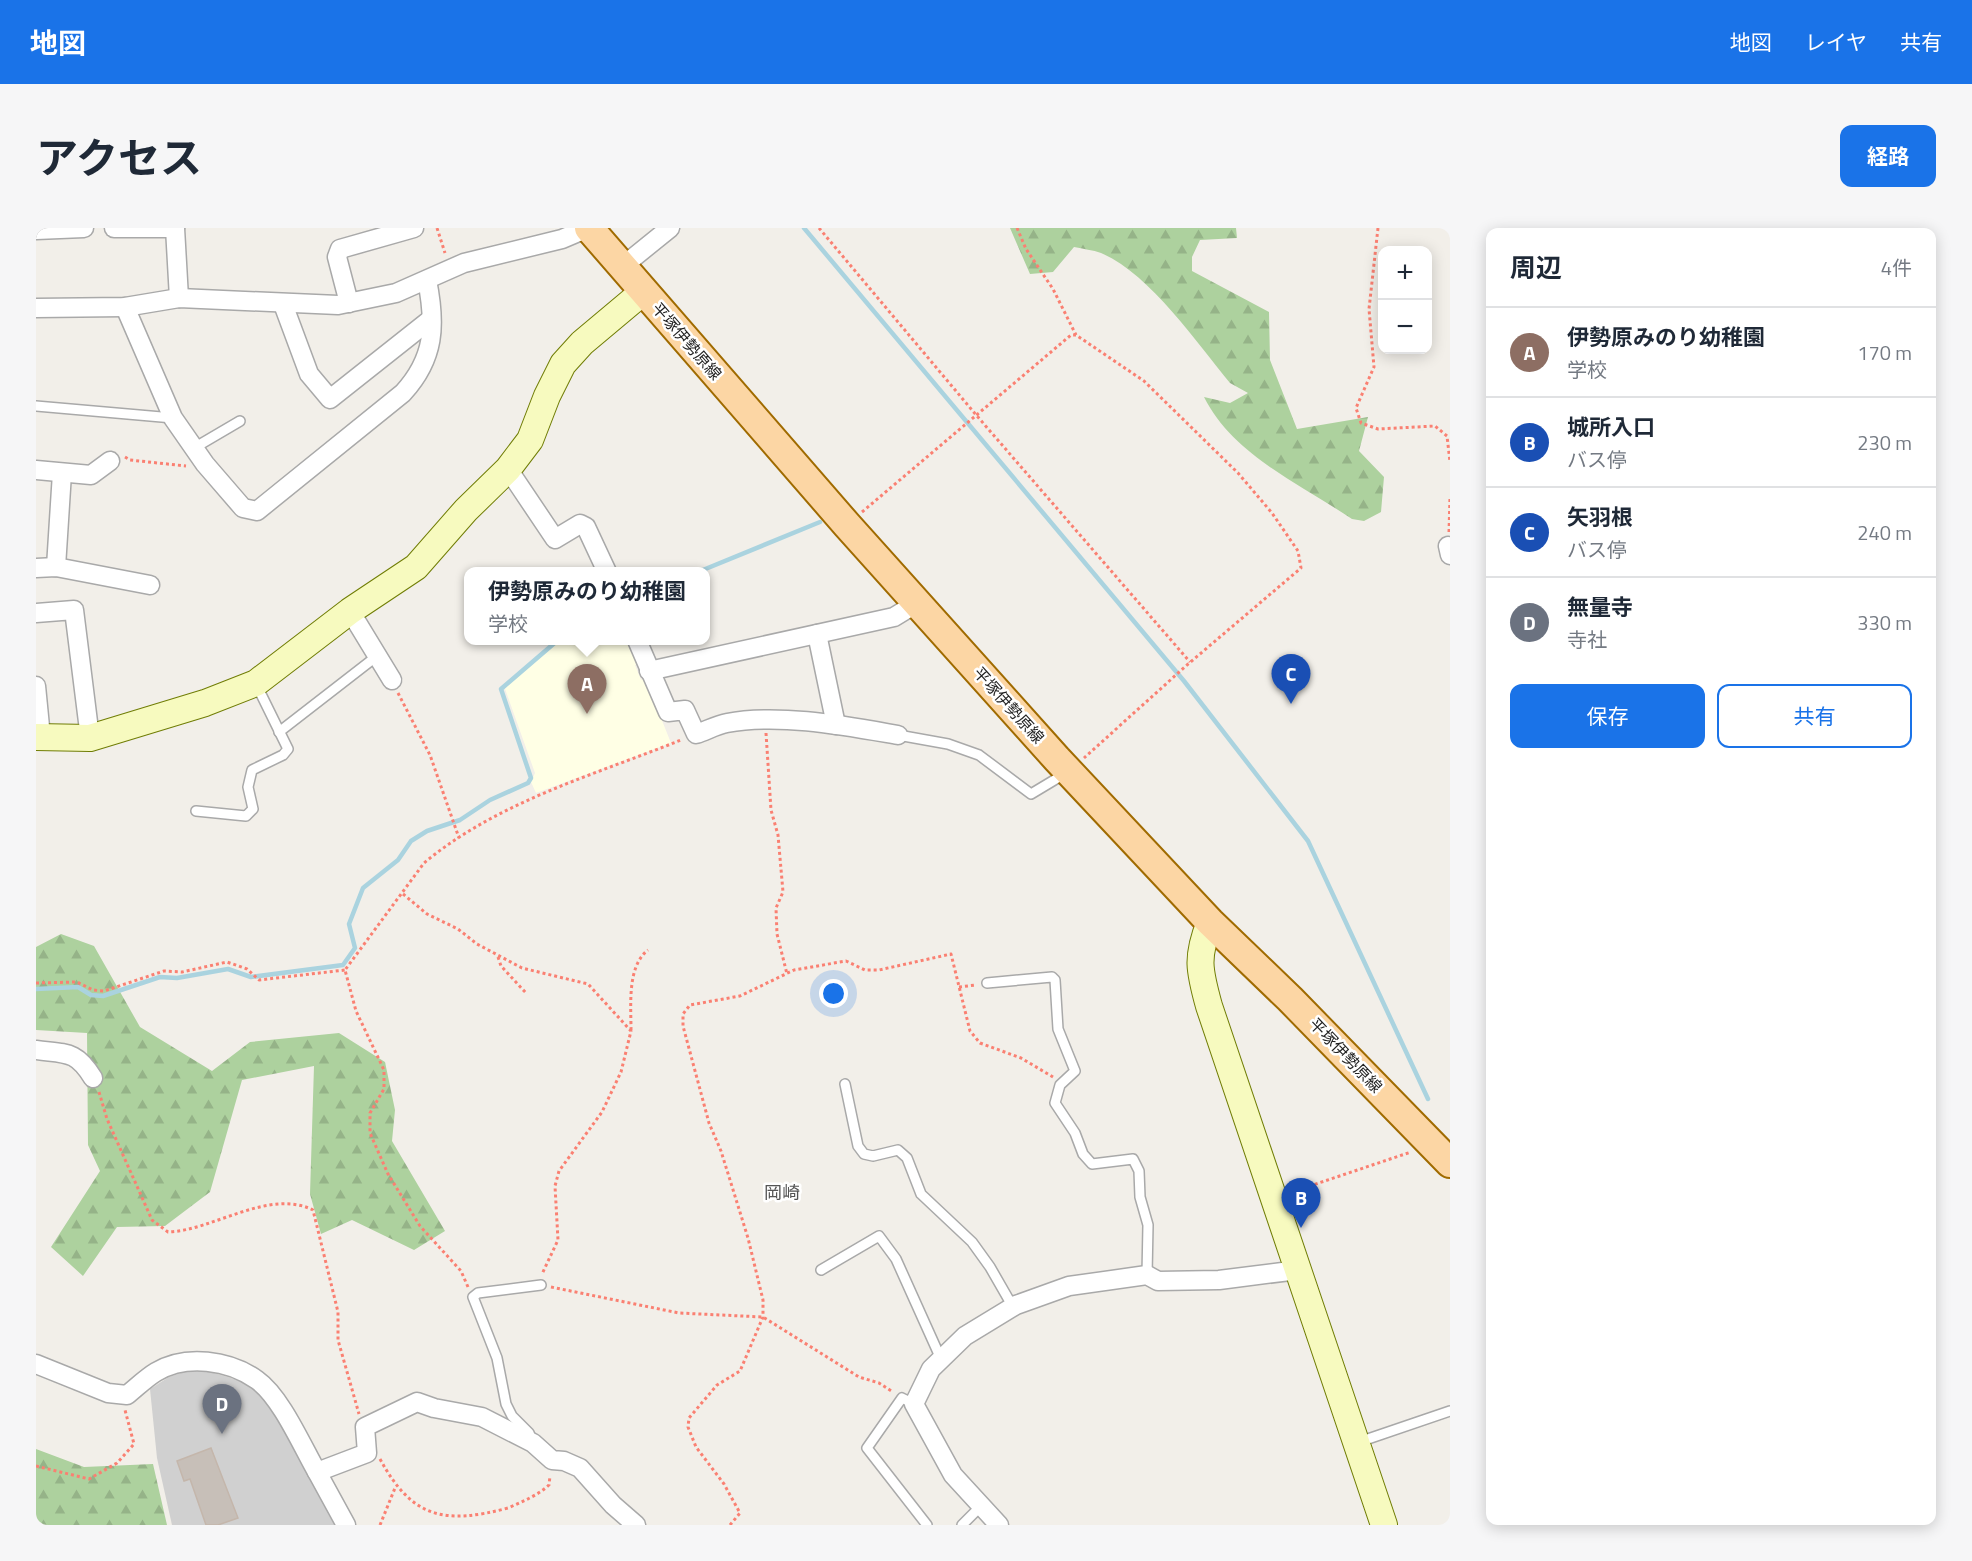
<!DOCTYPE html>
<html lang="ja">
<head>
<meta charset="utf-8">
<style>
	body { margin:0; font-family:"Titillium Web","Noto Sans JP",sans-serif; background:#f6f6f7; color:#1f2937 }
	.controls { position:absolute; right:18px; top:18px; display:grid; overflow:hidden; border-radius:12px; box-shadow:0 3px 15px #0003 }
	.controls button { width:54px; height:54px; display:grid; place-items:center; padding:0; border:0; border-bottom:2px solid #e0e1e3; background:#fff; color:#1f2937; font:30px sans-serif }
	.you { position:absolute; left:798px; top:766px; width:21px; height:21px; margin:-15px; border:4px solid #fff; border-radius:50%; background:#1a73e8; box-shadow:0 0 0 9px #1a73e833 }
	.badge { display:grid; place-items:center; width:39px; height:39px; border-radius:50%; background:#1a73e8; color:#fff; font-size:20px; font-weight:700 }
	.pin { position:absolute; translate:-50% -50px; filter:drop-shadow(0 2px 3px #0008) }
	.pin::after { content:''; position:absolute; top:32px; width:21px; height:18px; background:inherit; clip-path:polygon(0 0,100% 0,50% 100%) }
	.popup { position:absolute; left:428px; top:339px; width:246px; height:78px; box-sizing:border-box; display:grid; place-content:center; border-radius:12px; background:#fff; filter:drop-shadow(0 2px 4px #0005); font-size:20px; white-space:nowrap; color:#747a83 }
	.popup b { font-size:22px; color:#1f2937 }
	.popup::after { content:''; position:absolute; left:50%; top:100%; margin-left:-12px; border:12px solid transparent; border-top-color:#fff }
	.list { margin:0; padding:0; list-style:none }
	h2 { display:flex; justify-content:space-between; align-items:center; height:78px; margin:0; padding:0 24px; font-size:26px }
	h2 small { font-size:20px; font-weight:400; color:#747a83 }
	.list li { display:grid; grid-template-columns:39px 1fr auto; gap:18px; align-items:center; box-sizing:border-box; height:90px; padding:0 24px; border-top:2px solid #e0e1e3 }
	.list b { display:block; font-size:22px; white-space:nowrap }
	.list p { margin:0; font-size:20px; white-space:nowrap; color:#747a83 }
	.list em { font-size:20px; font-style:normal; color:#747a83 }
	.actions { display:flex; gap:12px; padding:18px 24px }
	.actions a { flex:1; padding:14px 0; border:2px solid #1a73e8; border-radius:12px; text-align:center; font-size:21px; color:#1a73e8 }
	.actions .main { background:#1a73e8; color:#fff }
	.map { position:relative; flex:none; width:1414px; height:1297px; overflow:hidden; border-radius:12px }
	header { display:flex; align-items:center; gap:36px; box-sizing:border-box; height:84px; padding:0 30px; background:#1a73e8; color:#fff }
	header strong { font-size:28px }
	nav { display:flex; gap:33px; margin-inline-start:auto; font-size:21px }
	.intro { display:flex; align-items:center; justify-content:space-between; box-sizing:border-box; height:144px; padding:0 36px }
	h1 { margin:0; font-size:42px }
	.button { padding:15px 27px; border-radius:12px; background:#1a73e8; color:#fff; font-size:21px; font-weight:700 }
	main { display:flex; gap:36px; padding:0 36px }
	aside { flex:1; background:#fff; border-radius:12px; box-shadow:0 3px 15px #0003 }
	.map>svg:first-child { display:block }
</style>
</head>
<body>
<header>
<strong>地図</strong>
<nav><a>地図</a><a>レイヤ</a><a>共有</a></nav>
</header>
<div class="intro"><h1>アクセス</h1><a class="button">経路</a></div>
<main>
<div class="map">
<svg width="1414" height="1297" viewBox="0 0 1414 1297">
	<defs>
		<pattern id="forest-firs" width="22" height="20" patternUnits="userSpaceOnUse" patternTransform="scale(1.5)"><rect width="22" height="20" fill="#add19e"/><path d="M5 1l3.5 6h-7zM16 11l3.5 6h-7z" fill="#95b388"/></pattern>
	</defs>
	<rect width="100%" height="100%" fill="#f2efe9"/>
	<polygon fill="#ffffe5" points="524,413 594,413 603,435 599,437 605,452 609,450 635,515 500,565 495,554 499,545 468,458"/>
	<polygon fill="#d0d0d0" points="160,1140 213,1155 241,1182 300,1297 136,1297 121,1230 114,1161 133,1149"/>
	<g fill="url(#forest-firs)">
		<path d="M974,0H1200L1201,10L1164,12L1156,29V43L1233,84L1234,132L1261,201L1332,189L1323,223L1348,249L1345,284L1328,293L1316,291C1264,256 1197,227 1168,169L1194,175L1212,165L1194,155C1161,115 1113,45 1065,25C1057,22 1047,21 1038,19L1017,44L994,46Z"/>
		<polygon points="25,706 58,718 104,799 176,843 214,814 303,805 349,834 359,882 356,913 409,1003 378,1022 316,992 285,1006 274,966 278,838 206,852 174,964 129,998 81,999 47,1048 15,1019 64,943 52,917 51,805 0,802 0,719"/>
		<polygon points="0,1221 48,1239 117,1236 131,1297 0,1297"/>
	</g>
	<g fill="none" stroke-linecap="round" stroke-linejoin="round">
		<g stroke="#aad3df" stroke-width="4.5">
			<polyline points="768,0 1148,453 1272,613 1392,871"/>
			<polyline points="662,344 784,294"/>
			<polyline points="0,761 42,759 55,767 67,768 124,749 141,750 192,741 215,749 307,737 319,720 313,696 327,660 362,632 375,613 391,603 424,592 454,572 492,555 495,550 465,461 522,412"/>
		</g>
	</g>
	<polygon fill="#c7bfb8" stroke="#c4b6ab" stroke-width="1.5" points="175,1220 202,1290 182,1297 170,1297 154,1251 148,1253 141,1233"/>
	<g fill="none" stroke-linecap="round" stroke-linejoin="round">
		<defs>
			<g id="lane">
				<polyline points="0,178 137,190"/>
				<polyline points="158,220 204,193"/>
				<polyline points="243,504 341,428"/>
				<polyline points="862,507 912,516 943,527 995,566 1030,545"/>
				<polyline points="160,583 210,588 217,581 212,559 216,542 247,527 252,521 221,458"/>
				<polyline points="951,755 1016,749 1019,752 1022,801 1039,843 1024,857 1019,875 1039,905 1047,926 1056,936 1097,931 1103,943 1104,969 1112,997 1111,1047"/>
				<polyline points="809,856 822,918 828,926 837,928 862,922 871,930 885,966 936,1014 954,1039 977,1079"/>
				<polyline points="785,1042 843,1008 860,1031 905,1131"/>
				<polyline points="878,1176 866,1170 831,1220 891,1297"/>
				<polyline points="495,1210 493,1205 476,1188 470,1176 461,1130 437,1069 442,1065 505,1057"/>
				<polyline points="1323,1214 1414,1183"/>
				<polyline points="926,1297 944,1279"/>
			</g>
			<g id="street">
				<polyline points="78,0 139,0"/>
				<polyline points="139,0 143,70"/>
				<polyline points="0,2 48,0"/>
				<polyline points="587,38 634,0"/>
				<polyline points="313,75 301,29 304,21 378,0"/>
				<polyline points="247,76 273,146 294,171 395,91"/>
				<path d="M89,79L137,190L169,236L207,280L221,283L367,165C399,130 400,97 391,52"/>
				<polyline points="0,80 89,79 143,70 302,77 360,65 428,35 526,11 552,0"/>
				<polyline points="472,241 519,311 544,296 550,299 571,344"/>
				<polyline points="0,242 55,247 74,233"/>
				<polyline points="1412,318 1414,327"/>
				<polyline points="20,339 26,245"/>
				<polyline points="0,340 20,339 114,357"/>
				<polyline points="314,383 356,452"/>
				<polyline points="0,385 38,382 54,510"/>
				<polyline points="781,406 800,497"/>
				<path d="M601,412L632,484L649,482L660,506C670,503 680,497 691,495C743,485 810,498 862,507"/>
				<polyline points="613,443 858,389 881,375"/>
				<polyline points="0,458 5,509"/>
				<path d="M0,822C30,826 40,822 57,850"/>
				<path d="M0,1136L72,1165L91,1167C101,1159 110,1150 120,1144C150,1126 193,1132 221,1152C245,1169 266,1218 281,1244L331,1225L329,1199L381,1174L398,1180L446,1189L497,1215L516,1232L528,1233L544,1240L577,1277L600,1297"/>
				<polyline points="281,1244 310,1297"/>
				<polyline points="963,1297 917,1247 878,1176 895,1141 929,1108 980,1077 1033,1058 1111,1047 1122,1053 1183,1052 1262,1042"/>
			</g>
			<g id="secondary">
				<polyline points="0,509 54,510 169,475 220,455 314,383 380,339 430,282 472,241 494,212 511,168 527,136 546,115 608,63"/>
				<path d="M1174,694C1160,729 1163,742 1173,778L1348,1297"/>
			</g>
			<polyline id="primary" points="553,0 811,297 1021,531 1174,694 1254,771 1414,935"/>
		</defs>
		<use href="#lane" stroke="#a9a9a9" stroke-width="12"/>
		<use href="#street" stroke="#a9a9a9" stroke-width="21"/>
		<use href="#secondary" stroke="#707d05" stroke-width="28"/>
		<use href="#primary" stroke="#a06b00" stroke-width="32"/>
		<g stroke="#fa8072" stroke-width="3" stroke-dasharray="3 3" stroke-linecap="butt">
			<polyline points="401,0 409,25"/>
			<polyline points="783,0 941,188 1154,434"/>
			<polyline points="981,0 990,21 1017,61 1040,107"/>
			<polyline points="1342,0 1333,81 1338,139 1320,180 1325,195 1342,201 1399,198 1411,208 1414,234"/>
			<polyline points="89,229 94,232 150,238"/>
			<polyline points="826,284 1035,107 1040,107 1108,153 1202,245 1236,285 1262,323 1265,340 1151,437 1048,530"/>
			<polyline points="1413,304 1414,269"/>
			<polyline points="362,465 394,527 423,610"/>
			<polyline points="730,505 735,582 742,607 747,664 740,680 741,706 751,746"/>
			<polyline points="367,666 391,686 422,701 441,716 486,740 552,756 595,803 585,844 566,884 523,943 519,958 522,1012 506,1046"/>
			<polyline points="462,729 465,738 490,765"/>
			<polyline points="0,755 41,754 57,762 68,763 128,743 146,744 191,734 211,741 223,752 309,742"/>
			<polyline points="923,759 940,757"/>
			<path d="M595,802C595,777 591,738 612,722"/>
			<path d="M63,864L71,891L116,992L132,1004C176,1003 233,960 277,982L302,1084V1112L323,1186"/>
			<polyline points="1256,964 1375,924"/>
			<path d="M432,1059L425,1043L384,998L352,946L334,905V885L348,861V842L320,783L309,742L388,635C461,574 558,547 645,512"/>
			<polyline points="515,1059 643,1085 727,1089 823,1149 843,1155 857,1164"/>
			<path d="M344,1231C376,1290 408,1297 472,1280C487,1273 501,1268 513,1257L514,1248"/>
			<polyline points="0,1238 53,1251 81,1235 98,1216 89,1182"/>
			<polyline points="344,1297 359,1260"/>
			<polyline points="694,1297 704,1285 688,1256 660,1219 652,1199 653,1190 681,1157 704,1143 727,1089 727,1072 712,1010 685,923 673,895 647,798 647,786 654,777 704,768 758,742 810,733 829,742 843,742 915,726 934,803 944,815 985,830 1017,849"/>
		</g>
		<use href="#lane" stroke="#fff" stroke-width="9"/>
		<use href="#street" stroke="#fff" stroke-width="18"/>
		<use href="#secondary" stroke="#f7fabf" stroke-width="26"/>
		<use href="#primary" stroke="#fcd6a4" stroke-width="28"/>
	</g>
	<g text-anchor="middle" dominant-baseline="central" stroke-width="5" stroke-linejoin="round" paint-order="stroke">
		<g font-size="16" fill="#222" stroke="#fff">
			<text transform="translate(651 113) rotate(49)">平塚伊勢原線</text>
			<text transform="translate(973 477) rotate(48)">平塚伊勢原線</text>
			<text transform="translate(1310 827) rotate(46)">平塚伊勢原線</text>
		</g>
		<g font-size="18" fill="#555" stroke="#fff">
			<text x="746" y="964">岡崎</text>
		</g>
	</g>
</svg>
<div class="controls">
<button>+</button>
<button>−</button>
</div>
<div class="you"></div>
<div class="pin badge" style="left:551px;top:486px;background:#8d6e63">A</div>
<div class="popup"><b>伊勢原みのり幼稚園</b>学校</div>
<div class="pin badge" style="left:1265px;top:1000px;background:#1a4fb4">B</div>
<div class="pin badge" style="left:1255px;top:476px;background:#1a4fb4">C</div>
<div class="pin badge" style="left:186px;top:1206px;background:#6b7280">D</div>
</div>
<aside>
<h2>周辺<small>4件</small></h2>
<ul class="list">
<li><span class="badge" style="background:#8d6e63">A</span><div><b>伊勢原みのり幼稚園</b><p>学校</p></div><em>170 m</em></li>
<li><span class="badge" style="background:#1a4fb4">B</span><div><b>城所入口</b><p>バス停</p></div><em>230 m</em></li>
<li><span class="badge" style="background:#1a4fb4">C</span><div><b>矢羽根</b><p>バス停</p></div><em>240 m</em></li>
<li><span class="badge" style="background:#6b7280">D</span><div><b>無量寺</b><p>寺社</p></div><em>330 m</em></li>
</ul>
<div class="actions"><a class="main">保存</a><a>共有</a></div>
</aside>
</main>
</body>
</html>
